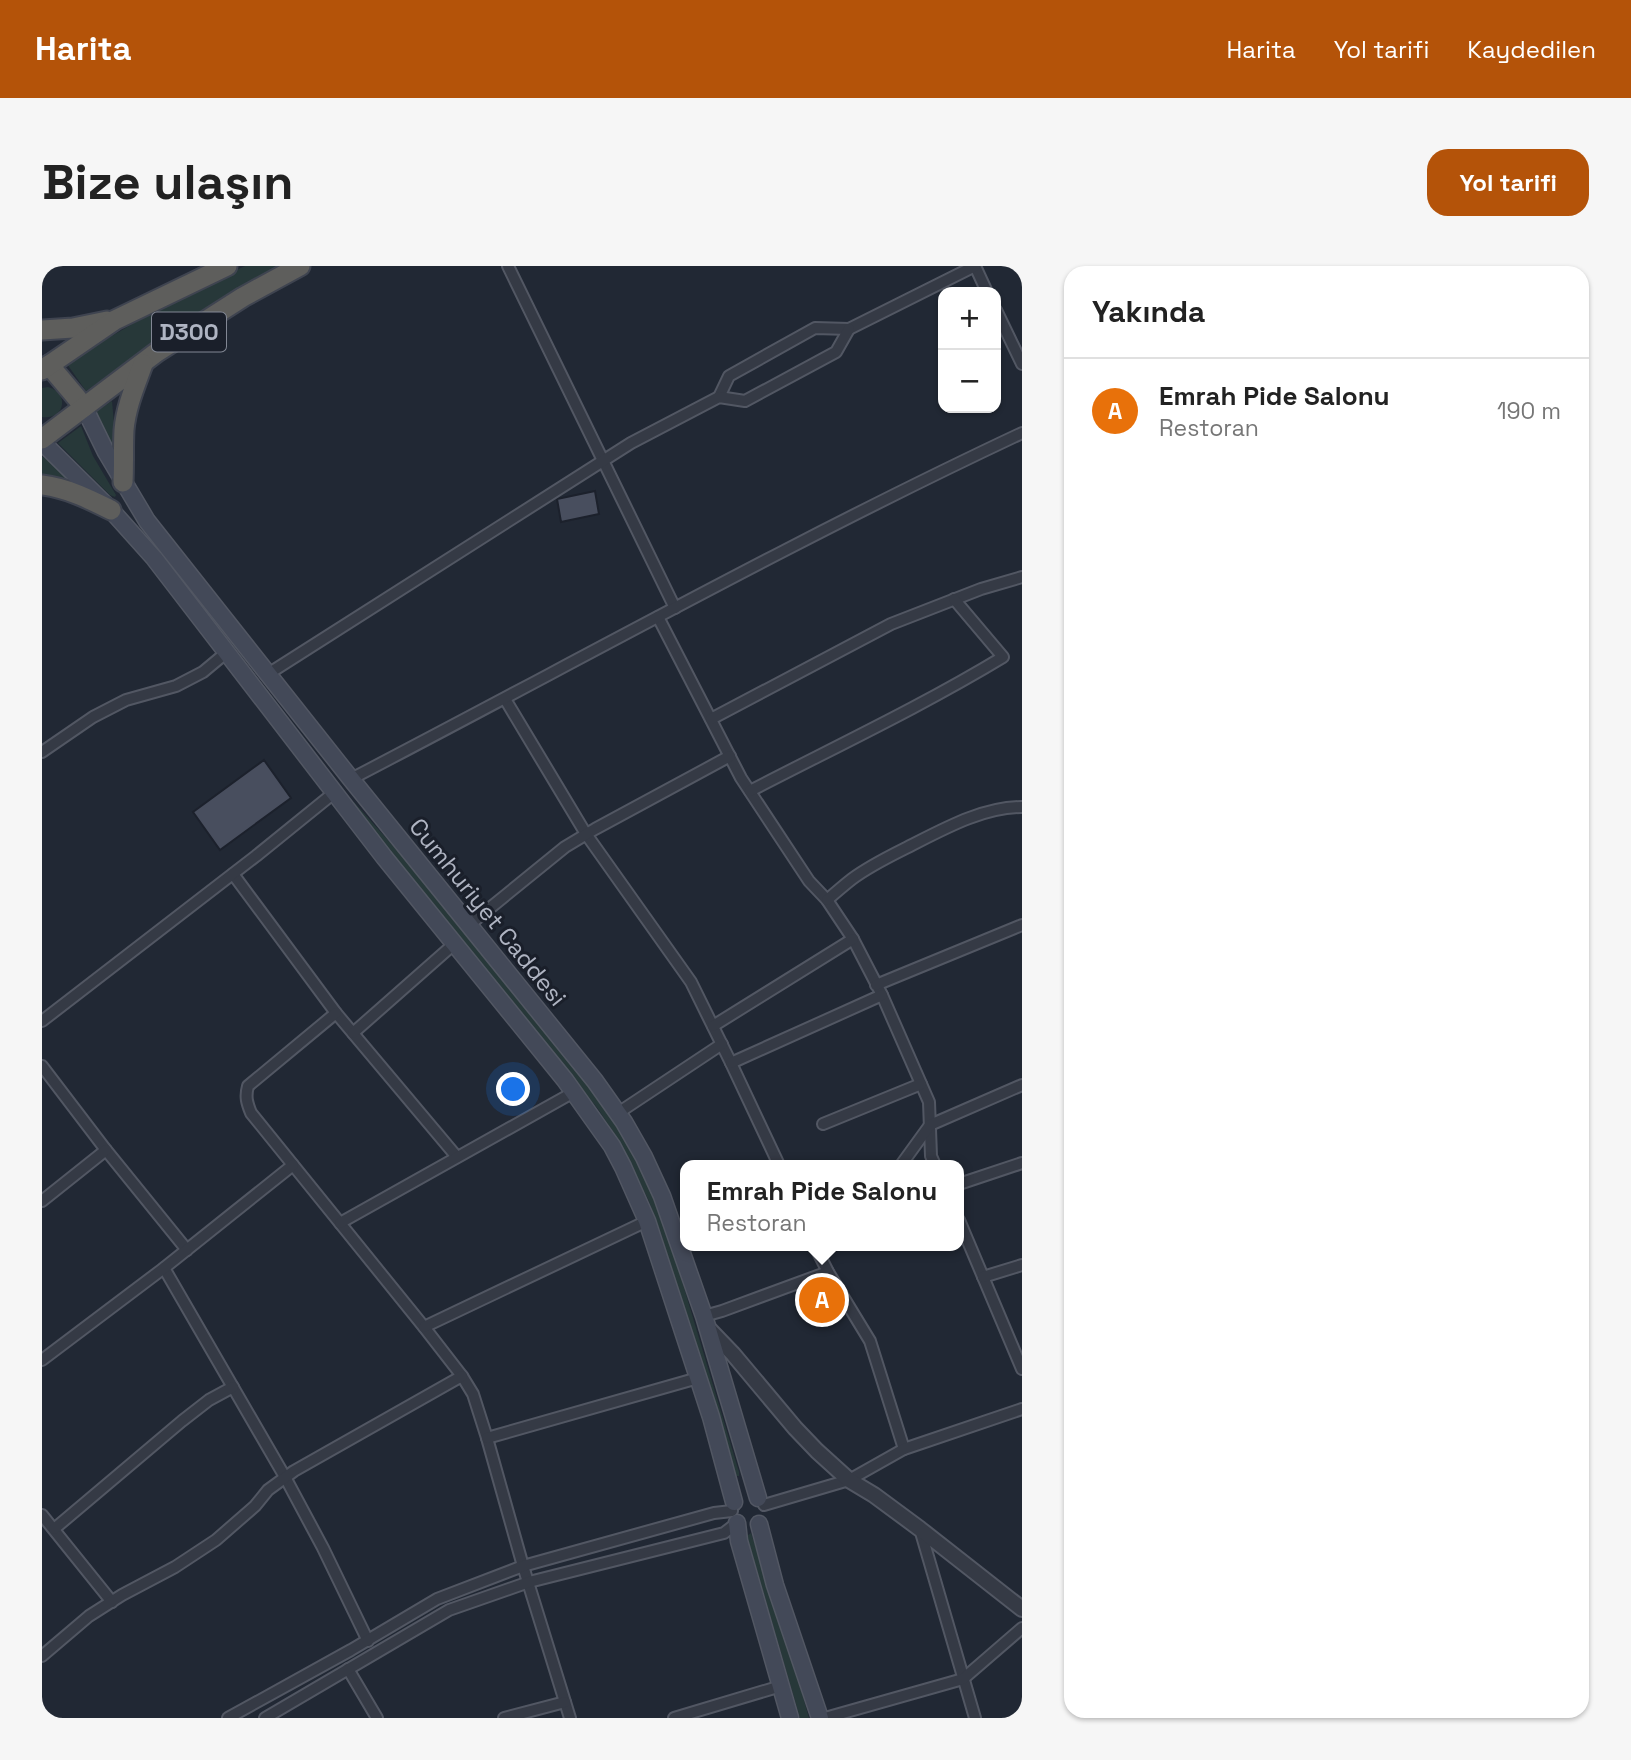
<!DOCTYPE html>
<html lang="tr">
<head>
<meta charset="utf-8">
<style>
	body { margin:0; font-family:"Space Grotesk",sans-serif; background:#f6f6f6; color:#222 }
	.controls { position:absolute; right:21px; top:21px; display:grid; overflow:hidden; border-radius:14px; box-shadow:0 2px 5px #0004 }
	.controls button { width:63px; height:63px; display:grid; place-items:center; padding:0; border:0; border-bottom:2px solid #e0e0e0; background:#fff; color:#222; font:35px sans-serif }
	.you { position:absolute; left:472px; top:824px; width:24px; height:24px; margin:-18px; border:5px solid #fff; border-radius:50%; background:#1a73e8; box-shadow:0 0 0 10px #1a73e833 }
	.badge { display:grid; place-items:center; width:46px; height:46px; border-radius:50%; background:#b45309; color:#fff; font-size:23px; font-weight:700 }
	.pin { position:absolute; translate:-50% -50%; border:4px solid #fff; box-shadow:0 2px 7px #0006 }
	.popup { position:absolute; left:638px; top:894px; width:284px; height:91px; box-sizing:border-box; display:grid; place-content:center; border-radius:14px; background:#fff; filter:drop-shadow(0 2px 5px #0005); font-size:23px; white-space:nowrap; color:#767676 }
	.popup b { font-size:26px; color:#222 }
	.popup::after { content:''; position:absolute; left:50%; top:100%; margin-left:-14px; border:14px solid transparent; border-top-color:#fff }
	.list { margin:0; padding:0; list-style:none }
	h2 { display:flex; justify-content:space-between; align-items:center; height:91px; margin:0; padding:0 28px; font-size:30px }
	h2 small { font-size:23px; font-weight:400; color:#767676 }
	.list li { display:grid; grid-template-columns:46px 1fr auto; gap:21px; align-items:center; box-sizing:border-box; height:105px; padding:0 28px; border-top:2px solid #e0e0e0 }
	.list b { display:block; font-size:26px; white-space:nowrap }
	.list p { margin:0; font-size:23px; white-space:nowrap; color:#767676 }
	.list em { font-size:23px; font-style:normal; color:#767676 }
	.map { position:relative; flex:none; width:980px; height:1452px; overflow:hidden; border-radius:21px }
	header { display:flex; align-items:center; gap:42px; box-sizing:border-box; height:98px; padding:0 35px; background:#b45309; color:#fff }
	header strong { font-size:33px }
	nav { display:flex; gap:38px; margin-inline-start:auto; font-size:24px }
	.intro { display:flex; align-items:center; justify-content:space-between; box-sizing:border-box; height:168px; padding:0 42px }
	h1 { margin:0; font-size:49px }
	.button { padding:18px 32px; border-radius:21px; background:#b45309; color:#fff; font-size:24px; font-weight:700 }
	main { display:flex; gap:42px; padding:0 42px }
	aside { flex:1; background:#fff; border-radius:21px; box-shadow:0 2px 5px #0004 }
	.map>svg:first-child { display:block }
</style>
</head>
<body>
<header>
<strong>Harita</strong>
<nav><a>Harita</a><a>Yol tarifi</a><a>Kaydedilen</a></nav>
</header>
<div class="intro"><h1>Bize ulaşın</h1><a class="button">Yol tarifi</a></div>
<main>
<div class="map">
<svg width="980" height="1452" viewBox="0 0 980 1452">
	<rect width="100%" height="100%" fill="#212834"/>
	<g fill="#273839">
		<path d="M203,0H235L110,79L44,125L25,98C83,60 141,29 203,0Z"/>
		<path d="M6,121C28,127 23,154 0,151V122Z"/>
		<polygon points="70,135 74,180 71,183 53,146"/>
		<polygon points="39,160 51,190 74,229 73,231 68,229 16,177"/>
		<polygon points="0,191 1,191 33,214 0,210"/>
		<polygon points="312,536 378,610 559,835 576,860 600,902 620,948 697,1206 697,1210 693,1210 634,1026 620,970 606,933 577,875 556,843 310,538"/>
		<polygon points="709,1267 747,1382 767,1452 758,1452 705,1270"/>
	</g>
	<g fill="#484e5e" stroke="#1c212c" stroke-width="2">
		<polygon points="553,225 557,248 519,256 515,233"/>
		<polygon points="222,494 249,532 178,584 151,546"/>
	</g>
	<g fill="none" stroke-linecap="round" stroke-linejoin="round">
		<defs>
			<g id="minor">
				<polyline points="466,0 633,342"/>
				<polyline points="933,0 945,26"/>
				<polyline points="954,44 980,98"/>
				<polyline points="677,131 687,110 773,62 807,63 933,0"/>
				<polyline points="616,351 699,512 767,615 785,634 811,673 840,729 887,836 889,890 893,899"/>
				<polyline points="226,408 589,177 677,131 703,135 794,86 807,63"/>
				<polyline points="463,433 544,568 649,716 689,797 737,899"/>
				<polyline points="669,453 849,358 939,323 980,311"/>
				<polyline points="0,486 51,451 84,434 134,420 161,406 185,386"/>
				<path d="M309,513C532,397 752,274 980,167"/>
				<path d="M708,525C793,481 880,440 961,391L912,333"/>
				<polyline points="191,608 294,747 415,891"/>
				<path d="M785,634C793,627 801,620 810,613C826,601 844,592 862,583C898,565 939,541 980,541"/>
				<polyline points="427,659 523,581 553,563 688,490"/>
				<polyline points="834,719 980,659"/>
				<path d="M294,747L206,820C203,831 205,837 209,847L382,1061L420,1110L431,1128L445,1172L481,1300L528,1452"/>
				<polyline points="0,755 214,590 293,526"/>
				<polyline points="671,760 811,673"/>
				<polyline points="311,767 412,678"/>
				<polyline points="689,797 840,729"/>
				<polyline points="0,800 64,884 145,984"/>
				<polyline points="576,847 680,778"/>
				<polyline points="781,858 879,818"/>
				<polyline points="859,899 888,859 980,819"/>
				<polyline points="917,918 980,897"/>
				<polyline points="0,935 64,884"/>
				<polyline points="917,954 980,1103"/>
				<polyline points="298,957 532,826"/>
				<polyline points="773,980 786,1006 828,1075 862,1183"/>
				<polyline points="122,1002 243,1211 281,1282 326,1375"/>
				<polyline points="941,1011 980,999"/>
				<polyline points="662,1050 680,1045 786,1006"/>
				<polyline points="382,1061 605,955"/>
				<polyline points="0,1094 122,1002 251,899"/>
				<polyline points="445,1172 656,1112"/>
				<polyline points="722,1239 807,1214 862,1183 980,1143"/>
				<polyline points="0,1249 70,1336"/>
				<polyline points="12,1263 140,1155 167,1134 191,1121"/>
				<polyline points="878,1263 933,1452"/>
				<polyline points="0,1390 47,1350 80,1329 133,1301 174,1274 213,1240 226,1224 252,1205 420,1110"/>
				<polyline points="306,1403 335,1452"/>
				<polyline points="186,1452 309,1384 395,1333 481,1300 672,1247 690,1245"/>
				<polyline points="223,1452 407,1344 487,1316 682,1267 695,1257"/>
				<polyline points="462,1452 523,1436"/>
				<polyline points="632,1452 739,1420"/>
				<polyline points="783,1452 921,1413 980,1362"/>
			</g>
			<polyline id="tertiary" points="665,1061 691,1088 753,1162 775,1185 807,1214 832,1229 878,1263 980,1343"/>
			<g id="secondary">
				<polyline points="42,141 64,186 105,255 309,513 553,815 582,856 602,891 620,930 662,1050 716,1232"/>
				<polyline points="0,174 3,179 69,244 112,292 342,591 523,814 570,880 581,901 605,955 669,1151 692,1236"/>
				<polyline points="695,1257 697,1275 748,1452"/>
				<polyline points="717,1258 733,1319 778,1452"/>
			</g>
			<g id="trunk">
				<polyline points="0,64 31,62 65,55"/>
				<polyline points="7,99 34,131 42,141"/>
				<polyline points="0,104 73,54 185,0"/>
				<polyline points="0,173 115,86 201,31 258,0"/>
				<path d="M81,216C82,199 81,181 82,164C84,141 93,120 101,98"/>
				<path d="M0,219C25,222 47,233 69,244"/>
			</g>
		</defs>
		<use href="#minor" stroke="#525763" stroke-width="14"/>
		<use href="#tertiary" stroke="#525763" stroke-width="18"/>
		<use href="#secondary" stroke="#525763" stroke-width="19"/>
		<use href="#trunk" stroke="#3f4450" stroke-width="23"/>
		<use href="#minor" stroke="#353a45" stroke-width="10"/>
		<use href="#tertiary" stroke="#353a45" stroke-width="14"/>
		<use href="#secondary" stroke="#434958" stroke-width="16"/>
		<use href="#trunk" stroke="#5e5e5c" stroke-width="19"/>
	</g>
	<g text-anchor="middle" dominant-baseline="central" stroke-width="6" stroke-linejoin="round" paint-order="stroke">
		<rect fill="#1a1f2a" stroke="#828794" stroke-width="2" x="110" y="46.5" width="74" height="39" rx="5"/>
		<g font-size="23" font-weight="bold" fill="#afb4c2">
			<text x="147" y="66">D300</text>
		</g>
		<g font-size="24" fill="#afb4c2" stroke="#1a1f2a">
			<text transform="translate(446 646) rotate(51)">Cumhuriyet Caddesi</text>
		</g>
	</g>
</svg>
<div class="controls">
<button>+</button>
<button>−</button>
</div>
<div class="you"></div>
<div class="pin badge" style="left:780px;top:1034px;background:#e8710a">A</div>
<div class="popup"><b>Emrah Pide Salonu</b>Restoran</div>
</div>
<aside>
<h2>Yakında<small></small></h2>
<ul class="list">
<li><span class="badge" style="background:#e8710a">A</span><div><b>Emrah Pide Salonu</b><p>Restoran</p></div><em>190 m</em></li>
</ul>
</aside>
</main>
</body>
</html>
